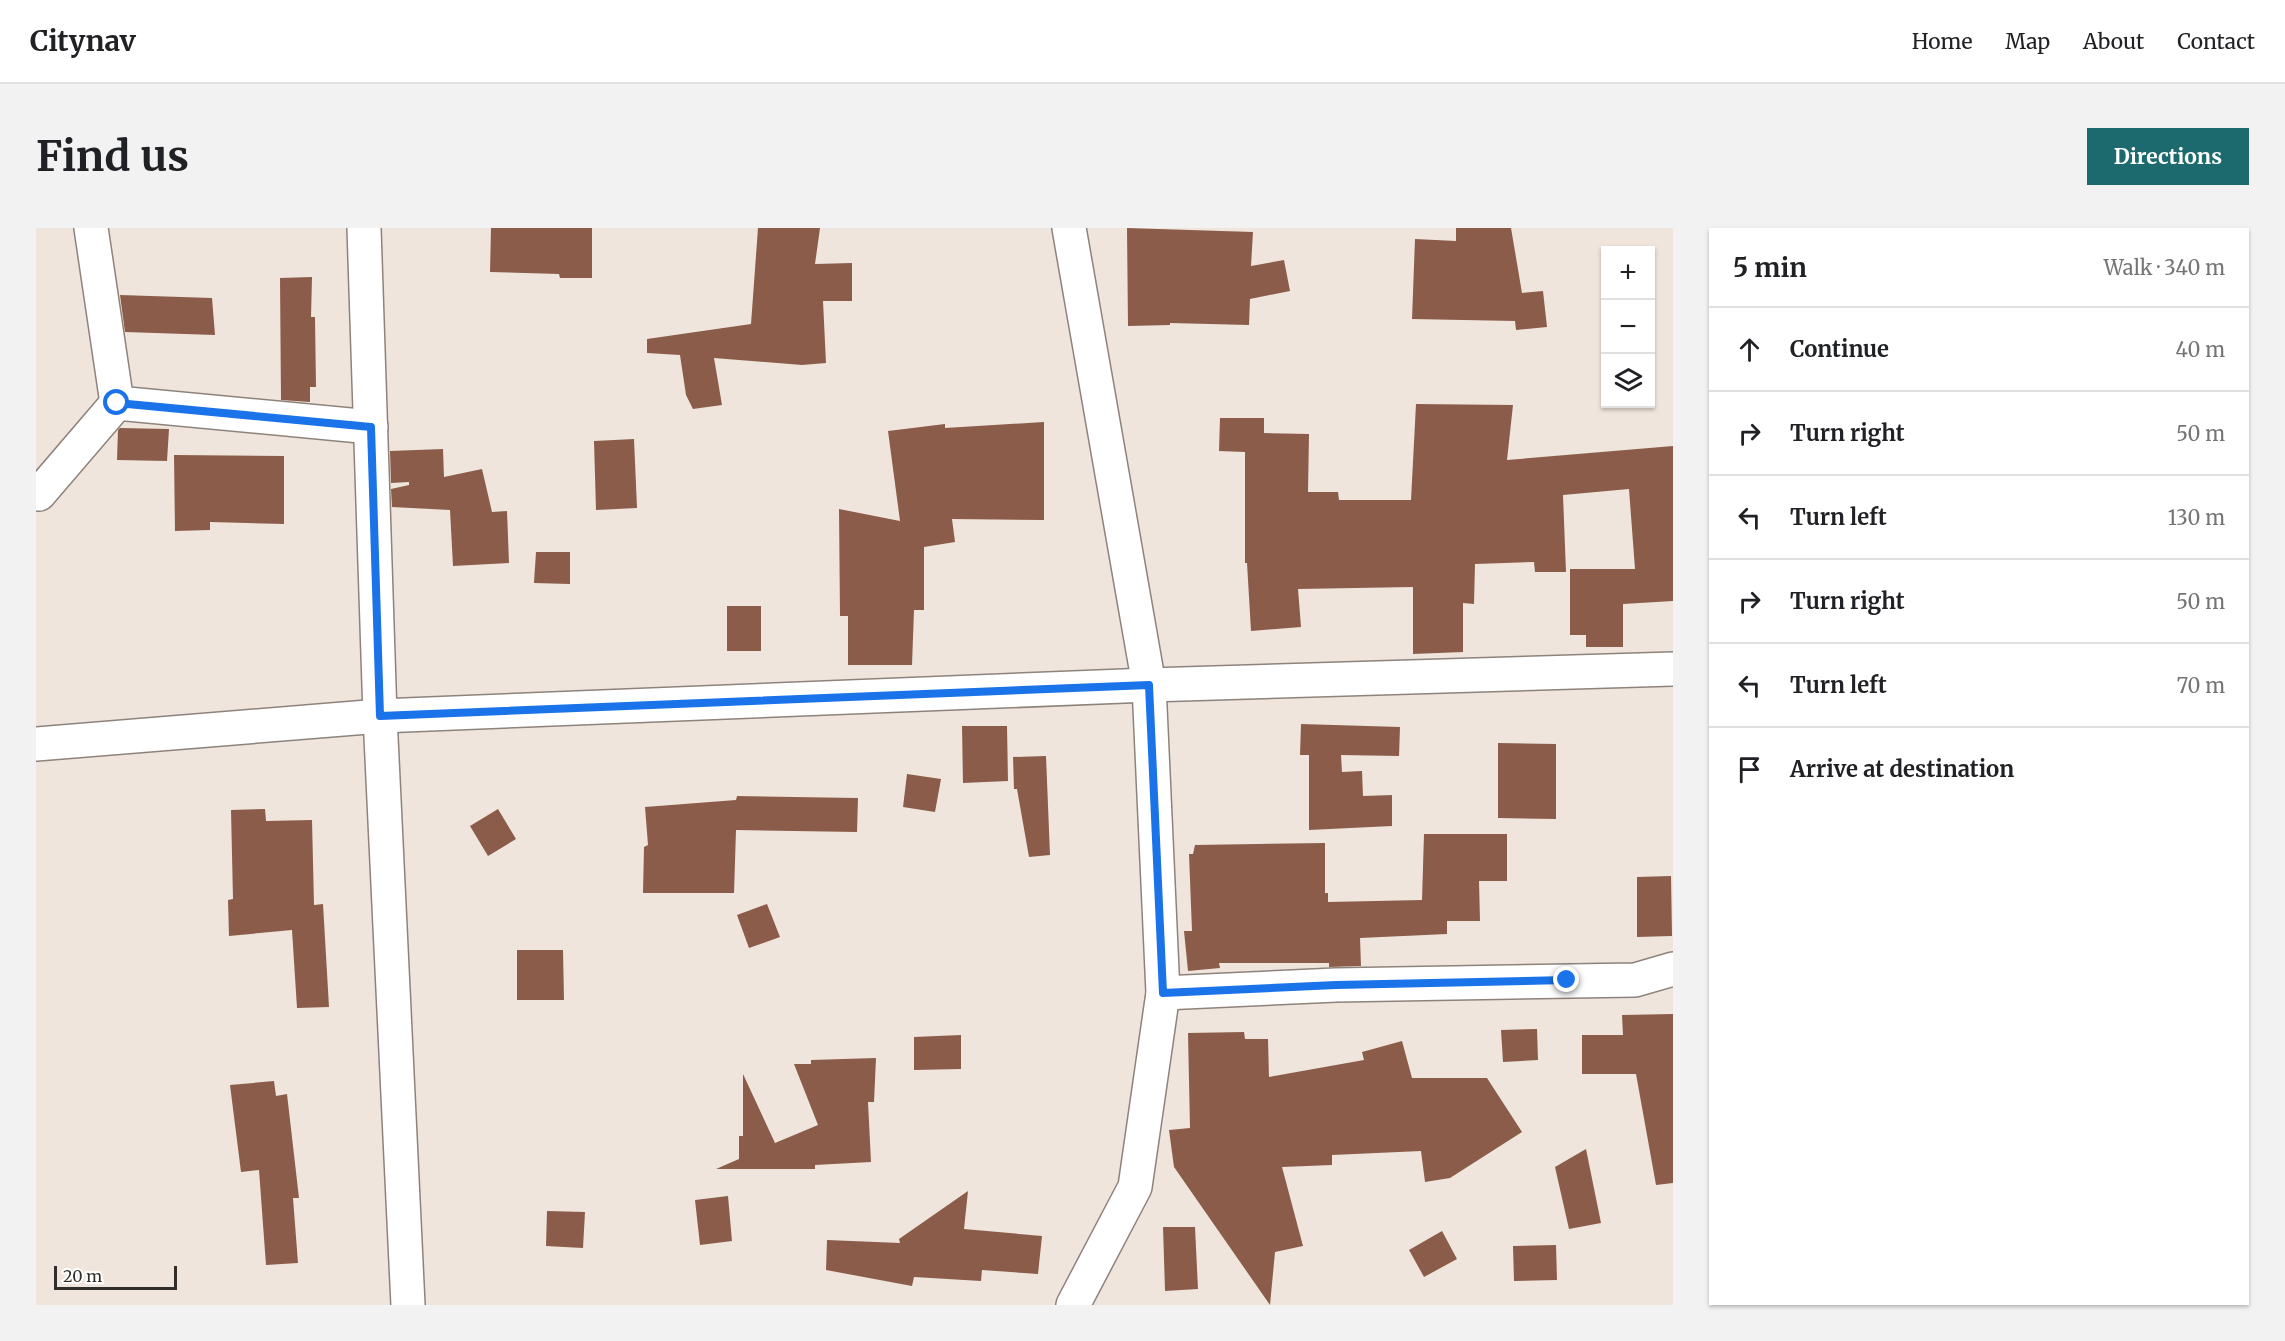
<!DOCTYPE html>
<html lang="en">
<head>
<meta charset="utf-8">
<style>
	body { margin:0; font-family:Merriweather,serif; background:#f2f2f2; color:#202124 }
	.controls { position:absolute; right:18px; top:18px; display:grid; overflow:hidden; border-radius:0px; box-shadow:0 2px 4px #0004 }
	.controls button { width:54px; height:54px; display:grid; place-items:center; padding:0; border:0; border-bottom:2px solid #e0e0e0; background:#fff; color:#202124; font:30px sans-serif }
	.scale { position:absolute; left:18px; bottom:15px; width:123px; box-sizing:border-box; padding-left:6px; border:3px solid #312d2a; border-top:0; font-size:16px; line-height:21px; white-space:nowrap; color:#312d2a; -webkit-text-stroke:4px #fff; paint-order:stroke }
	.stop { position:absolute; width:18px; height:18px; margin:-14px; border:4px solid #1a73e8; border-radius:50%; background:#fff }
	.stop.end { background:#1a73e8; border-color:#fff; box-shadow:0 2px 6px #0008 }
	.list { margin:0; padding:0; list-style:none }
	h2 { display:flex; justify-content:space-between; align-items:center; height:78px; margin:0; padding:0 24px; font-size:26px }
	h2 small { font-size:20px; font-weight:400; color:#757577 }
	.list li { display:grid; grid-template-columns:39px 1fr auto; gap:18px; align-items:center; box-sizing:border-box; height:84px; padding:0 24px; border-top:2px solid #e0e0e0 }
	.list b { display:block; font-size:22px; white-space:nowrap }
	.list em { font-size:20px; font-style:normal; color:#757577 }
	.icon { flex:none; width:33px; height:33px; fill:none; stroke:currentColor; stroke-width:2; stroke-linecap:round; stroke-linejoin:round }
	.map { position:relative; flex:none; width:1637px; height:1077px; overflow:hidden; border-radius:0px }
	header { display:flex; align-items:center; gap:36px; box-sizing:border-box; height:84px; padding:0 30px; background:#fff; border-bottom:2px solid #e0e0e0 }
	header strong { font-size:28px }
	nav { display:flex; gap:33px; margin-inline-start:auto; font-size:21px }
	.intro { display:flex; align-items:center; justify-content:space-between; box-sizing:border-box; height:144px; padding:0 36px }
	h1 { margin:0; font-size:42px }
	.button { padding:15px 27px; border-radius:0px; background:#1d6a6e; color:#fff; font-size:21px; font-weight:700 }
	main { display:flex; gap:36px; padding:0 36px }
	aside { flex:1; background:#fff; border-radius:0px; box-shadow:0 2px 4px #0004 }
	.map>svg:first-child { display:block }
</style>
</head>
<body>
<header>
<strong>Citynav</strong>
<nav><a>Home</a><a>Map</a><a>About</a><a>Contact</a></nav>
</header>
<div class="intro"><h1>Find us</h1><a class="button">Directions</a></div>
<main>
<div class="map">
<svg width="1637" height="1077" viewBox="0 0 1637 1077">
	<rect width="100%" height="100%" fill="#efe5dc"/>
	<g fill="#8b5c4a">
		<polygon points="455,0 556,0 556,50 524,50 523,46 454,44"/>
		<polygon points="722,0 784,0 779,36 816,35 816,73 787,73 790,135 766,137 678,130 686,177 657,181 650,167 644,127 611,125 611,111 715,96"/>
		<polygon points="1091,0 1217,4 1215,38 1248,32 1254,63 1214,71 1213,97 1134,95 1134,97 1092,98"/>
		<polygon points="1420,0 1475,0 1486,65 1507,63 1511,99 1480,102 1479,93 1376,91 1379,11 1420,13"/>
		<polygon points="276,49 275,89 279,89 280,159 274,159 274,174 245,172 244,50"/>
		<polygon points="84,67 176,70 179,107 89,104"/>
		<polygon points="1380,176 1477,177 1471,232 1637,218 1637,373 1587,376 1587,419 1550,419 1550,407 1534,407 1534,341 1599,341 1593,261 1527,267 1530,344 1499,344 1498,334 1439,336 1438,376 1427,375 1427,424 1377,426 1377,359 1262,361 1265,399 1215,403 1211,335 1209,335 1209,224 1183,223 1184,190 1228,190 1228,205 1273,206 1272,264 1302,264 1303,272 1375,272"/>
		<polygon points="1008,194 1008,292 916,291 919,314 888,319 888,382 878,382 876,437 812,437 812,388 804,388 803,281 864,293 852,203 909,196 909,200"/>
		<polygon points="84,200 133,201 131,233 81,232 82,202"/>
		<polygon points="598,211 601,280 560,282 558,213"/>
		<polygon points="407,221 408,249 446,241 456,284 471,283 473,335 417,338 414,282 356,279 355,261 373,257 373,254 355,255 354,223"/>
		<polygon points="138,227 248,228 248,296 174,294 174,302 139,303"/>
		<polygon points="500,324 534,324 534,356 498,355"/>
		<rect x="691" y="378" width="34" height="45"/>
		<polygon points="1265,496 1364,499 1363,528 1305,527 1306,544 1326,543 1327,568 1356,567 1356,598 1273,602 1273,527 1264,527"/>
		<polygon points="926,498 971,498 972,553 927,555"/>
		<polygon points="1462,515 1520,516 1520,591 1462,590"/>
		<polygon points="1010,528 1014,627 993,629 981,561 978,561 977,529"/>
		<polygon points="871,546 905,551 899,584 867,579"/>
		<polygon points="701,568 822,570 821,604 700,602 698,665 607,665 608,619 612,617 609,579 700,572"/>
		<polygon points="229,581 230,593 276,592 278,677 287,676 293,779 261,780 256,702 193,708 192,672 197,671 195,582"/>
		<polygon points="462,581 480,611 452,628 434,598"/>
		<polygon points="1388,606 1471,606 1471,653 1443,653 1444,693 1411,693 1411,706 1324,710 1325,738 1293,739 1293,735 1183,735 1184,740 1152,743 1148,703 1156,703 1153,626 1157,626 1159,617 1289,615 1289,665 1292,665 1292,674 1386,672"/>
		<polygon points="1635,648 1636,708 1601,709 1601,649"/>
		<polygon points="731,676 744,709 713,720 701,687"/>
		<polygon points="481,722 527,722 528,772 481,772"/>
		<polygon points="1637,786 1637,955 1620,957 1600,846 1546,846 1546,807 1587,807 1586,787"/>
		<polygon points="1501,801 1502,832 1467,834 1465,802"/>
		<polygon points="1208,804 1209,811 1232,811 1233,849 1328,832 1326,824 1366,813 1376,850 1451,850 1486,904 1414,950 1389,954 1385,923 1296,927 1296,937 1246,939 1267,1018 1239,1024 1234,1077 1138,939 1133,902 1154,900 1152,805"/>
		<polygon points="925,807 925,841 878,842 878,809"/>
		<polygon points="840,830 838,874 832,874 835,934 779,937 779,941 680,941 703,931 703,908 707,908 707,846 739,915 782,897 758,836 775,836 775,832"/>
		<polygon points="238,853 240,868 251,866 263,970 257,970 262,1035 230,1037 223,942 205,944 194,857"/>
		<polygon points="1550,921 1565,995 1533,1001 1519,939"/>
		<polygon points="932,963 928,1001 1006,1008 1002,1046 946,1042 945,1053 878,1049 876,1058 790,1042 791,1012 864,1015 863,1011"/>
		<polygon points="692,968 696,1013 664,1017 659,972"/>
		<polygon points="511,983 549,984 547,1020 510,1018"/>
		<polygon points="1127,999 1159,999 1162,1061 1129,1063"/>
		<polygon points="1406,1003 1421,1031 1388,1049 1373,1022"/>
		<polygon points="1520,1017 1521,1052 1478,1053 1477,1018"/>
	</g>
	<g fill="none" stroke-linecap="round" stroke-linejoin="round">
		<defs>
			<g id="minor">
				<polyline points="55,0 81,175"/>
				<polyline points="328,0 344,488 372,1077"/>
				<polyline points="1033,0 1113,457 1127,765 1099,959 1037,1077"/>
				<polyline points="0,265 3,266 81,175 335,199"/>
				<polyline points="0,516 344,488 1113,457 1637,441"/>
				<polyline points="1127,765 1300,757 1599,752 1637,741"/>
			</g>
		</defs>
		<use href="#minor" stroke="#8d837c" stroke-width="36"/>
		<use href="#minor" stroke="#fff" stroke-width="33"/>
	</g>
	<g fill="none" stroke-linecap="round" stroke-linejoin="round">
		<polyline stroke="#1a73e8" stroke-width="8" points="81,175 335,199 344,488 1113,457 1127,765 1300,757 1531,752"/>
	</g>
</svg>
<div class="controls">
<button>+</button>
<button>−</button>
<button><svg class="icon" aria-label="layers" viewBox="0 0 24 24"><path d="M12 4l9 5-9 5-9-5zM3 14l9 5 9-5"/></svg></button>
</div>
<div class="scale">20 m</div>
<div class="stop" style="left:81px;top:175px"></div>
<div class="stop end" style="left:1531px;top:752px"></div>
</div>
<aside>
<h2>5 min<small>Walk · 340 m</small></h2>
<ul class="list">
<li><svg class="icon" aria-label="ahead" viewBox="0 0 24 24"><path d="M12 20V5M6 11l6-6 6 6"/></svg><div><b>Continue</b></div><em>40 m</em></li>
<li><svg class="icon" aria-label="right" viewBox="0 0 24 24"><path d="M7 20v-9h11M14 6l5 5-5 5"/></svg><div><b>Turn right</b></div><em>50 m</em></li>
<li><svg class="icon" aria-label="left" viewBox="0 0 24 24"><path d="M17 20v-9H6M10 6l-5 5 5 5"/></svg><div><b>Turn left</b></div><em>130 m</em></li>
<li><svg class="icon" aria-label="right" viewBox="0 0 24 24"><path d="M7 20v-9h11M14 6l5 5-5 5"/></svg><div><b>Turn right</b></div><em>50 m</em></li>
<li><svg class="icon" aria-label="left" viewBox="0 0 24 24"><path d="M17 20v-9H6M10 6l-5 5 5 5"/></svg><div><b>Turn left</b></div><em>70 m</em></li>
<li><svg class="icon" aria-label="arrive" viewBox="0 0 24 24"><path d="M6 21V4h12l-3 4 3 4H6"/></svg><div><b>Arrive at destination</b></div></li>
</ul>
</aside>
</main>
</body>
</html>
